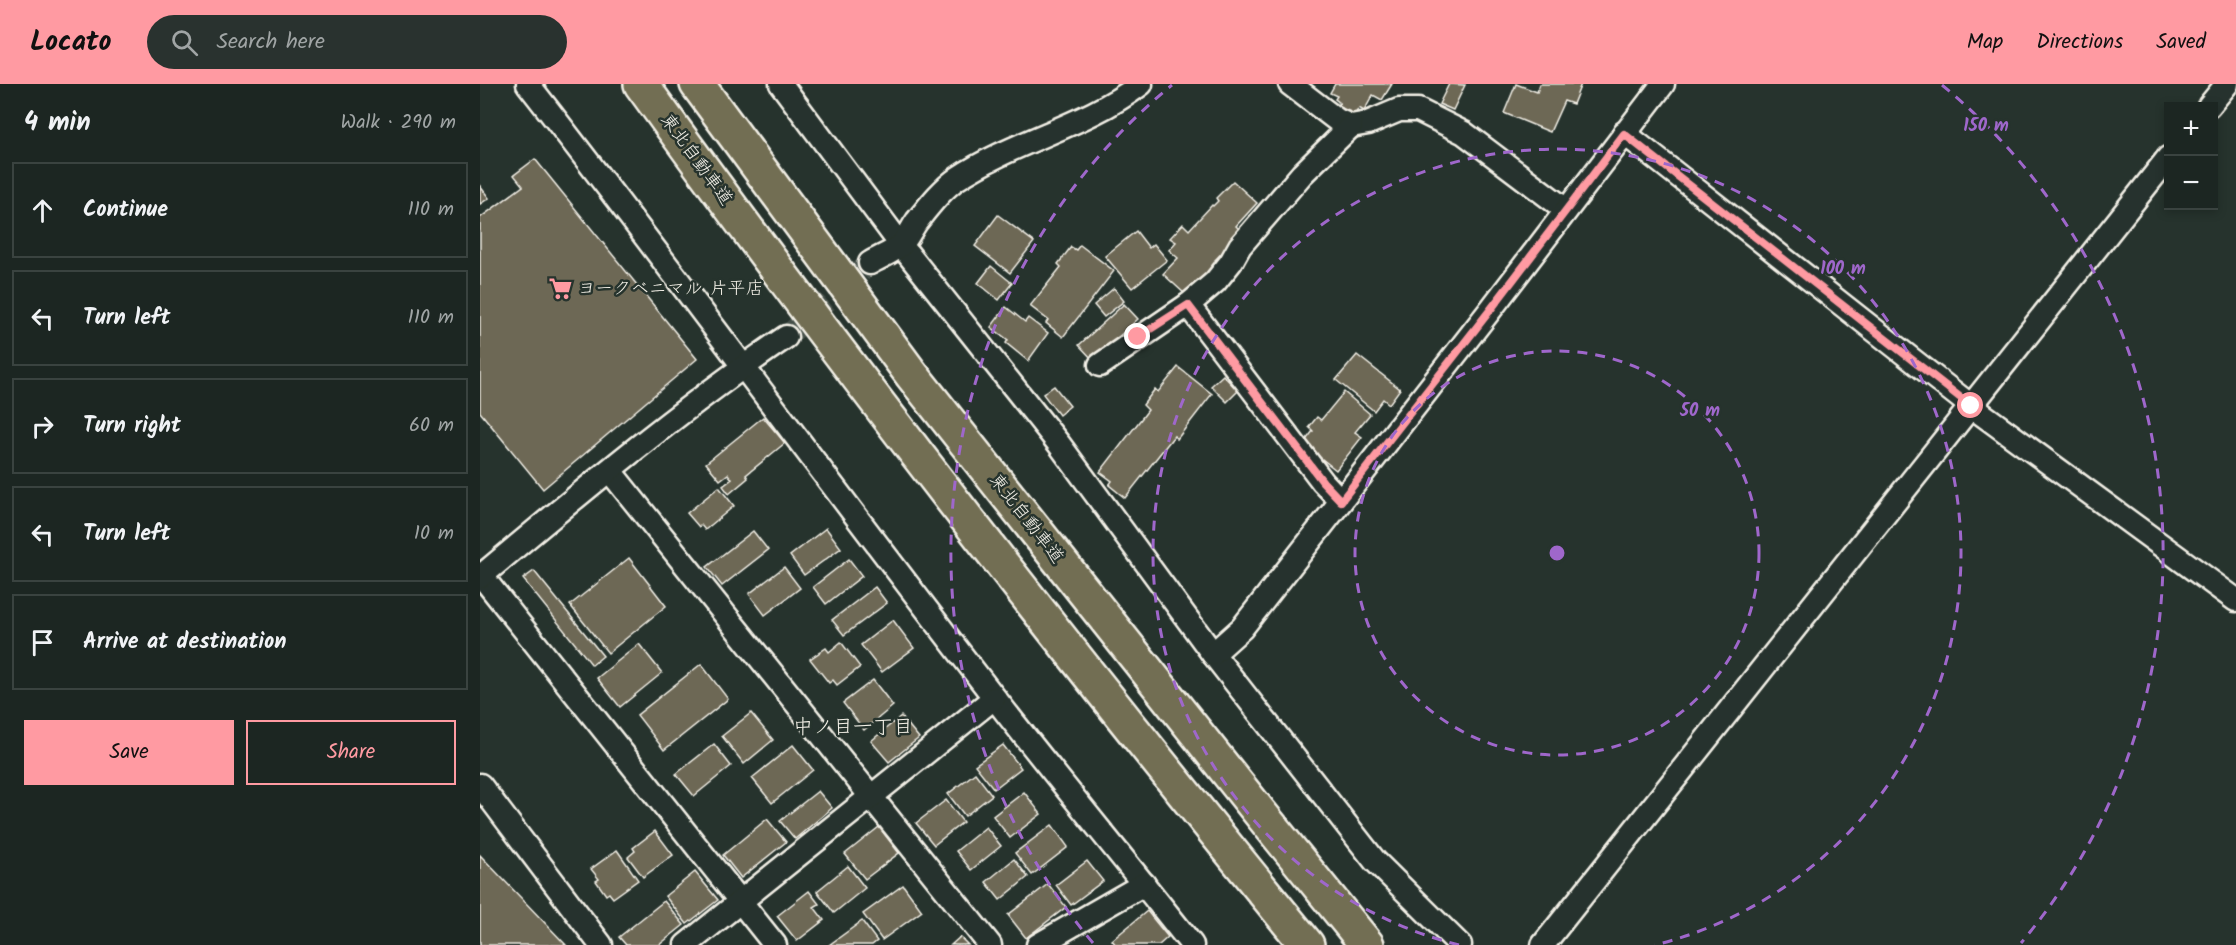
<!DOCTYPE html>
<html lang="en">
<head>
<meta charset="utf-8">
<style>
	body { margin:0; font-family:Kalam,"Klee One",sans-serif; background:#29322f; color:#f1f3f6 }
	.controls { position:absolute; right:18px; top:18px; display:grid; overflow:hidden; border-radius:0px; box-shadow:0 3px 9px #0003 }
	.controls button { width:54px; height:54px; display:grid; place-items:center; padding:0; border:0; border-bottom:2px solid #3a4340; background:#1c2622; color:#f1f3f6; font:30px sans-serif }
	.stop { position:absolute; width:18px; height:18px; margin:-14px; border:4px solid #ff9aa2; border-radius:50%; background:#fff }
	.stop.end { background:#ff9aa2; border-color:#fff; box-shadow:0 2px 6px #0008 }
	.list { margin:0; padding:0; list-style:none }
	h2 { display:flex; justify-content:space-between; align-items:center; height:78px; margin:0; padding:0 24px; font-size:26px }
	h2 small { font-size:20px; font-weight:400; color:#a0a5a5 }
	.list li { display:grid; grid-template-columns:39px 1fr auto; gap:18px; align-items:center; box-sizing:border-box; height:96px; margin:0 12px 12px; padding:0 12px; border:2px solid #3a4340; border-radius:0px }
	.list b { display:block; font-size:22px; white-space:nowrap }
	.list em { font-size:20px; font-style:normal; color:#a0a5a5 }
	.actions { display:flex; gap:12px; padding:18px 24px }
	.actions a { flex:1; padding:14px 0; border:2px solid #ff9aa2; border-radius:0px; text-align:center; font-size:21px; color:#ff9aa2 }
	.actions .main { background:#ff9aa2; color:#111 }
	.icon { flex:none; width:33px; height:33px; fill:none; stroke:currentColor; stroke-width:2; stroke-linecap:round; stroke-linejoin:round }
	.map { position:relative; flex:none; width:1756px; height:861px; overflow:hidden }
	header { display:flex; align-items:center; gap:36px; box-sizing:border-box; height:84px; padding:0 30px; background:#ff9aa2; color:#111 }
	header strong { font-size:28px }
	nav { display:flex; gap:33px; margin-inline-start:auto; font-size:21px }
	.search { width:420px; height:54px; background:#29322f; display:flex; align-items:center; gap:15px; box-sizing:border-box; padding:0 21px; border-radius:33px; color:#a0a5a5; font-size:22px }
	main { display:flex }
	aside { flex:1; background:#1c2622 }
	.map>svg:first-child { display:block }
</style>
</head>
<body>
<header>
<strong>Locato</strong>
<div class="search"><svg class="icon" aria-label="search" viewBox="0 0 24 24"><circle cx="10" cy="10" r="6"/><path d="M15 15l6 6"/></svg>Search here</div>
<nav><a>Map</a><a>Directions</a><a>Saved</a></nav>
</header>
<main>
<aside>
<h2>4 min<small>Walk · 290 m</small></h2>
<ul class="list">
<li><svg class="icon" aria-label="ahead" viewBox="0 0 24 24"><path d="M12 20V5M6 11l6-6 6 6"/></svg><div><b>Continue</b></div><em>110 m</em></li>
<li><svg class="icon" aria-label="left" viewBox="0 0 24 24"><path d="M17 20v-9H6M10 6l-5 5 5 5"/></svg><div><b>Turn left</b></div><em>110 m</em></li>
<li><svg class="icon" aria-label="right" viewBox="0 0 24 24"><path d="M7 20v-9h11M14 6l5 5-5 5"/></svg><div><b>Turn right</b></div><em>60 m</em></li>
<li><svg class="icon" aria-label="left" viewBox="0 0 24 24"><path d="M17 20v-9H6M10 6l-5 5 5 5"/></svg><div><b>Turn left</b></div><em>10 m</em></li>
<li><svg class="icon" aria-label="arrive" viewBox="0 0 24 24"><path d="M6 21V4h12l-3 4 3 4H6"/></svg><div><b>Arrive at destination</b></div></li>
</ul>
<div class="actions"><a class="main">Save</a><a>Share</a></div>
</aside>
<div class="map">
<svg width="1756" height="861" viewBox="0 0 1756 861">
	<rect width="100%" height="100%" fill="#26332d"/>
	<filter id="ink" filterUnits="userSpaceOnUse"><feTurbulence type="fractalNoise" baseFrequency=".0167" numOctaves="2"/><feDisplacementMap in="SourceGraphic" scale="12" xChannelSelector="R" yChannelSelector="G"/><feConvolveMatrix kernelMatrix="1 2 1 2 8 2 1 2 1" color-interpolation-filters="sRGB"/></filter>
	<g filter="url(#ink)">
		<g fill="#6d6755" stroke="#f4f1e8" stroke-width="1.5">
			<polygon points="855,0 912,0 902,16 893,11 884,27 879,24 874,32 858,22 860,19 855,15 857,12 850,9"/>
			<polygon points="969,0 985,1 973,26 959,20"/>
			<polygon points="1036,0 1057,8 1060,0 1101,0 1093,20 1084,17 1070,48 1024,29"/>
			<polygon points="55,75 217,275 63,405 0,328 0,134 43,102 34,91"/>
			<polygon points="753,97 777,119 756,142 762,148 735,176 738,179 705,210 683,190 698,174 689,166 696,158 690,154 703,140 709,146 732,121 733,122 738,117 736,114"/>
			<polygon points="0,102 9,114 0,120"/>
			<polygon points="518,131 554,158 530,189 495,162"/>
			<polygon points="656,147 669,164 674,160 687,176 652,204 625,172"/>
			<polygon points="600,161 634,187 583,253 566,239 568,236 550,222 581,183 578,180 591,163 596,166"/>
			<polygon points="511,182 532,199 519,216 498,199"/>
			<polygon points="634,204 644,217 624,233 614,221"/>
			<polygon points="644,220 658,235 613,276 599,261"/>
			<polygon points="526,223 545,238 548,234 568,249 548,277 526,259 528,256 511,243"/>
			<polygon points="877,271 920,305 909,320 903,315 894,327 856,296"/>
			<polygon points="698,283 732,310 697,355 694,352 645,414 629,401 632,397 620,388 668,326 663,321 675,305 678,308"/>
			<polygon points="743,291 758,307 747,318 731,302"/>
			<polygon points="574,302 590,322 579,331 563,310"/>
			<polygon points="864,308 890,330 875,348 882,353 856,386 823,360 833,347 829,343 837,333 841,336"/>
			<polygon points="283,333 305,359 266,391 268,394 249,410 243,402 252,395 248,390 240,396 226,379"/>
			<polygon points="239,403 254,422 225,446 221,441 219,443 207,429"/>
			<polygon points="346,444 361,464 324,491 310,472"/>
			<polygon points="273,447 288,466 242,502 227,483"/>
			<polygon points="149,474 186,522 128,569 90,521"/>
			<polygon points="369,475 382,492 346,520 333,503"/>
			<polygon points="304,483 320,504 285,531 269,510"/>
			<polygon points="54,487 123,572 112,581 43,495"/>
			<polygon points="395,503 407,519 364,551 352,536"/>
			<polygon points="413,536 434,564 402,588 381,561"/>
			<polygon points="361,558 380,583 357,601 353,596 349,599 330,575 346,564 349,568"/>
			<polygon points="159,560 182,589 140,623 117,594"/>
			<polygon points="221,580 248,615 184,666 157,631"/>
			<polygon points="393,596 413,622 384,646 363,619"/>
			<polygon points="271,629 293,656 264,680 242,652"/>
			<polygon points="421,632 439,654 409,678 391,657"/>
			<polygon points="234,660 251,682 214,712 196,690"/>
			<polygon points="313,661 333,686 292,719 272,694"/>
			<polygon points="523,661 541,684 514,705 495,681"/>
			<polygon points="495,689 512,711 485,732 468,710"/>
			<polygon points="338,707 352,724 315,755 300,737"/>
			<polygon points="544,708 561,730 530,754 513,732"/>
			<polygon points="466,716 483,738 454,761 436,739"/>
			<polygon points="287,735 306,758 261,794 243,771"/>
			<polygon points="572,741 588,763 552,791 535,769"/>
			<polygon points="399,743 419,769 385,795 365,770"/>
			<polygon points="506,743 521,762 491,786 476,767"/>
			<polygon points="175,747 193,771 163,793 148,773 155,767 153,764"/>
			<polygon points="137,766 158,796 133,814 129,809 126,811 116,797 119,795 111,785"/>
			<polygon points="0,771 86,861 0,861"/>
			<polygon points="534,775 548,793 520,816 506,798"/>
			<polygon points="607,777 623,797 591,821 576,801"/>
			<polygon points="368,782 385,804 354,829 337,807"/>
			<polygon points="215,788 238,816 207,840 185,812"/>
			<polygon points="568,800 586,823 546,854 528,831"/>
			<polygon points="423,801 442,827 402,856 383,830"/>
			<polygon points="329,807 339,820 334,823 344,836 317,857 297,832"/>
			<polygon points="184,817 204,841 179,861 146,861 139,853"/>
			<polygon points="667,827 688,853 679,861 636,861 632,856"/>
			<polygon points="382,837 397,857 392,861 349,861"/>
			<polygon points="480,853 488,861 471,861"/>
		</g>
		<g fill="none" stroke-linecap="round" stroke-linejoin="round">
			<polyline stroke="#455049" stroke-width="22" stroke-dasharray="22 11" stroke-linecap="butt" points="306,253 390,179"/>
			<defs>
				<g id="minor">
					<path d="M48,0C206,202 356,410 514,613C579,697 647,778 712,861"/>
					<polyline points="301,0 421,161 579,360 733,570 895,777 980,861"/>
					<polyline points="810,0 857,36 871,42 888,39 919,26 938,26 984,49 1086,126"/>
					<polyline points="1729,22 1747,0"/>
					<polyline points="1144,49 1491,322 1756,516"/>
					<path d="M390,179C400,173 414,168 422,160C428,153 432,144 437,137C449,122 462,105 478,94C536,56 606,42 661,0"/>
					<polyline points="708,221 843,398 861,417"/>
					<polyline points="620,281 708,221 735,198 751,178 760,162 822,90 871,42"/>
					<polyline points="130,387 510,861"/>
					<polyline points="0,490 295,861"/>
					<path d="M0,493C99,410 199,326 306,253"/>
					<polyline points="733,570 762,544 1011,225 1183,0"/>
					<polyline points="0,701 121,861"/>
					<polyline points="206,861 514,614"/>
					<polyline points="558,861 664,800"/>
					<polyline points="1063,861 1688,74"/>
				</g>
				<g id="motorway">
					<path d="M161,0C373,294 597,580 827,861"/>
					<polyline points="217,0 432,291 780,729 887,861"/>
				</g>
			</defs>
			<use href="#minor" stroke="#f4f1e8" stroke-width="27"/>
			<use href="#motorway" stroke="#f4f1e8" stroke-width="38"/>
			<use href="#minor" stroke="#26332d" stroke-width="22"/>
			<use href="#motorway" stroke="#726e52" stroke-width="33"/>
		</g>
	</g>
	<g fill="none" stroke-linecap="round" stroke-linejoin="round" filter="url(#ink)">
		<polyline stroke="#ff9aa2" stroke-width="8" points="658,253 708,221 843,398 861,417 1011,225 1144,50 1491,322"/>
	</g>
	<g fill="none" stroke="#9f67cb" stroke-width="3" stroke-dasharray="10 8">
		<circle cx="1077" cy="469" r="202"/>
		<path d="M979 861A404 404 0 1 1 1175 861"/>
		<path d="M613 859A606 606 0 0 1 692 1M1462 1A606 606 0 0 1 1541 859"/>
	</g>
	<defs>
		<symbol id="supermarket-bare" viewBox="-9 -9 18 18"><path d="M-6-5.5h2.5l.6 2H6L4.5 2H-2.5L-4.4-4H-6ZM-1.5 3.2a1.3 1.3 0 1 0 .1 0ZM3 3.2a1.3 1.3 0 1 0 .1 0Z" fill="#ff9aa2" stroke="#26332d" stroke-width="2.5" paint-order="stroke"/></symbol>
	</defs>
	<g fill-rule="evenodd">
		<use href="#supermarket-bare" x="64" y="188" width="33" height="33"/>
	</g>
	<g text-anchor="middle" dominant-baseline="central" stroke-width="5" stroke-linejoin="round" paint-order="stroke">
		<g font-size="18" fill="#f4f1e8" stroke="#26332d">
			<text transform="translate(216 76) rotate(54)">東北自動車道</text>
			<text transform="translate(546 435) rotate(52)">東北自動車道</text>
		</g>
		<g font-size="18" fill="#f4f1e8" stroke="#26332d" text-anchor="start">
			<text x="98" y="205">ヨークベニマル 片平店</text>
		</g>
		<g font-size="20" fill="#f4f1e8" stroke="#26332d">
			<text x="373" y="644">中ノ目一丁目</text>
		</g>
	</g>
	<circle cx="1077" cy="469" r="9" fill="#9f67cb" stroke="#26332d" stroke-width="3"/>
	<g font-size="18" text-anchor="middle" font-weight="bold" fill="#9f67cb" stroke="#26332d" stroke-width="5" stroke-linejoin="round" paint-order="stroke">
		<text x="1506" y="47">150 m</text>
		<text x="1363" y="190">100 m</text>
		<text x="1220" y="332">50 m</text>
	</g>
</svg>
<div class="controls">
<button>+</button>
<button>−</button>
</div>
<div class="stop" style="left:1491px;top:322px"></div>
<div class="stop end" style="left:658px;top:253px"></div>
</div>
</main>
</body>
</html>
